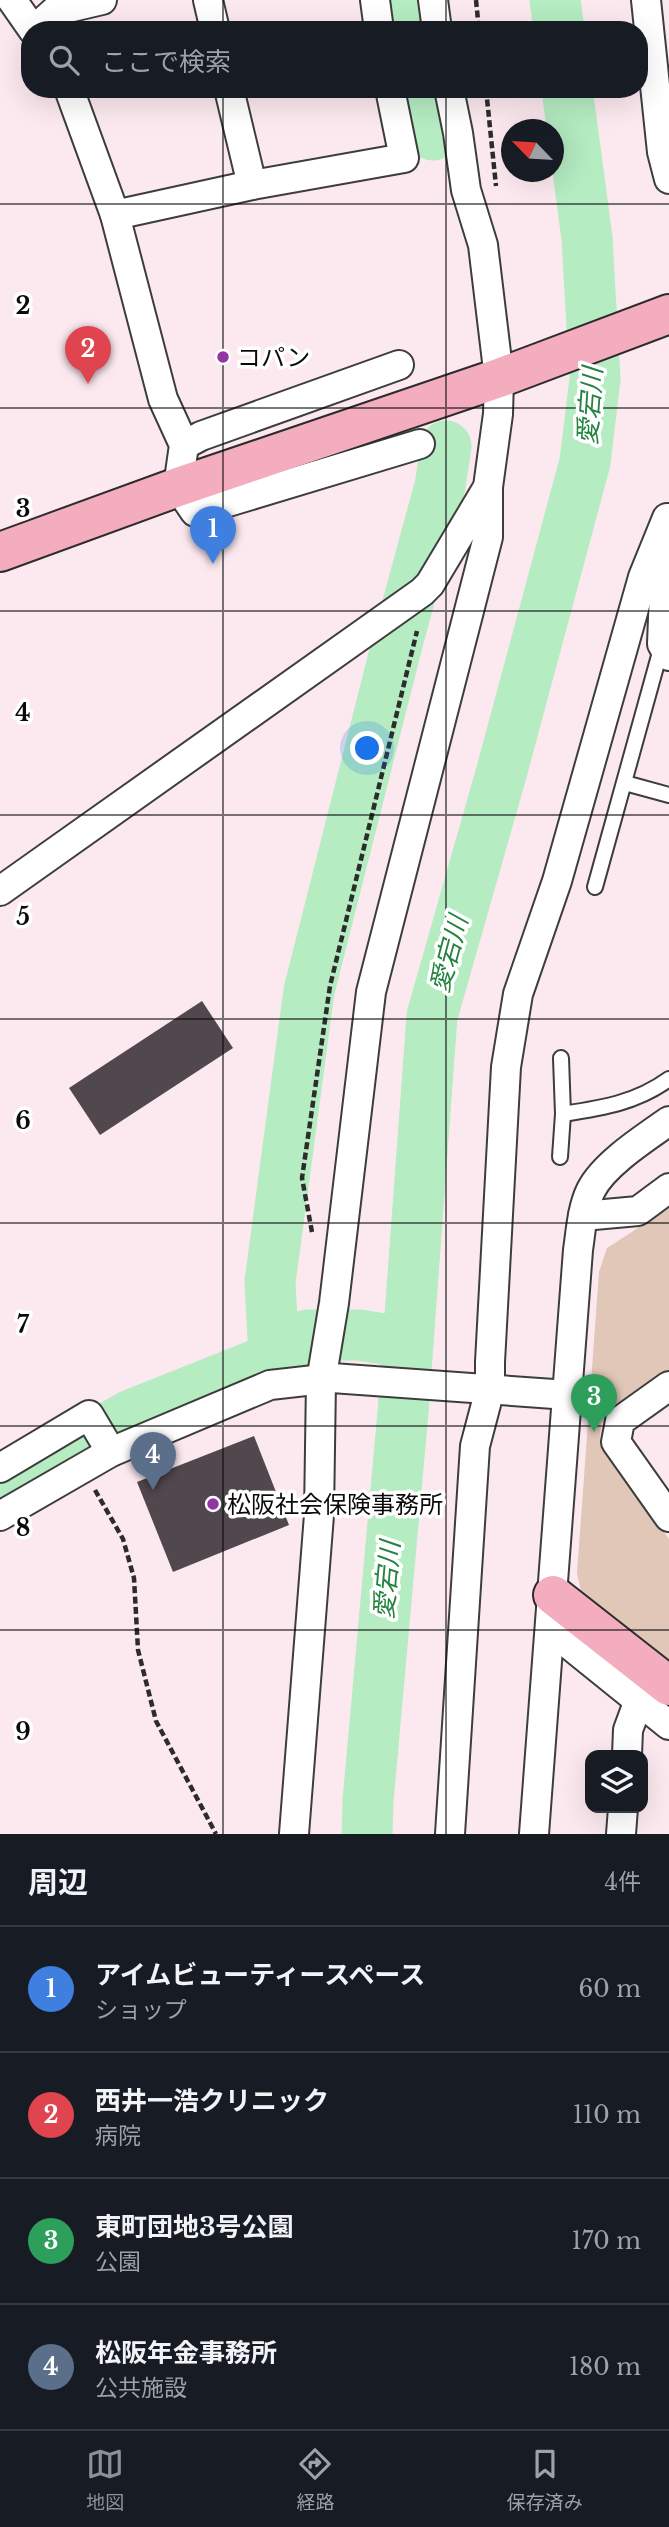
<!DOCTYPE html>
<html lang="ja">
<head>
<meta charset="utf-8">
<style>
	body { margin:0; font-family:"Libre Baskerville","Noto Sans JP",serif; background:#20242c; color:#f1f3f6 }
	.controls { position:absolute; right:21px; bottom:21px; display:grid; overflow:hidden; border-radius:14px; box-shadow:0 7px 28px #0002 }
	.controls button { width:63px; height:63px; display:grid; place-items:center; padding:0; border:0; border-bottom:2px solid #363941; background:#171b24; color:#f1f3f6; font:35px sans-serif }
	.compass { position:absolute; left:501px; top:119px; width:63px; height:63px; border-radius:50%; background:#171b24; box-shadow:0 7px 28px #0002; rotate:295deg }
	.you { position:absolute; left:368px; top:749px; width:24px; height:24px; margin:-18px; border:5px solid #fff; border-radius:50%; background:#1a73e8; box-shadow:0 0 0 10px #1a73e833 }
	.badge { display:grid; place-items:center; width:46px; height:46px; border-radius:50%; background:#8c9099; color:#fff; font-size:23px; font-weight:700 }
	.pin { position:absolute; translate:-50% -58px; filter:drop-shadow(0 2px 4px #0008) }
	.pin::after { content:''; position:absolute; top:37px; width:24px; height:21px; background:inherit; clip-path:polygon(0 0,100% 0,50% 100%) }
	.list { margin:0; padding:0; list-style:none }
	h2 { display:flex; justify-content:space-between; align-items:center; height:91px; margin:0; padding:0 28px; font-size:30px }
	h2 small { font-size:23px; font-weight:400; color:#9ea1a6 }
	.list li { display:grid; grid-template-columns:46px 1fr auto; gap:21px; align-items:center; box-sizing:border-box; height:126px; padding:0 28px; border-top:2px solid #363941 }
	.list b { display:block; font-size:26px; white-space:nowrap }
	.list p { margin:0; font-size:23px; white-space:nowrap; color:#9ea1a6 }
	.list em { font-size:23px; font-style:normal; color:#9ea1a6 }
	.icon { flex:none; width:38px; height:38px; fill:none; stroke:currentColor; stroke-width:2; stroke-linecap:round; stroke-linejoin:round }
	.map { position:relative; flex:none; width:669px; height:1834px; overflow:hidden }
	.search { position:absolute; background:#171b24; box-shadow:0 7px 28px #0002; left:21px; right:21px; top:21px; height:77px; display:flex; align-items:center; gap:18px; box-sizing:border-box; padding:0 24px; border-radius:28px; color:#9ea1a6; font-size:26px }
	.sheet { height:595px; background:#171b24 }
	nav { display:flex; justify-content:space-around; align-items:center; box-sizing:border-box; height:98px; border-top:2px solid #363941; background:#171b24; font-size:19px; color:#9ea1a6 }
	nav a { display:grid; justify-items:center; gap:4px }
	nav .on { color:#8c9099 }
	.map>svg:first-child { display:block }
</style>
</head>
<body>
<div class="map">
<svg width="669" height="1834" viewBox="0 0 669 1834">
	<rect width="100%" height="100%" fill="#fce9ef"/>
	<polygon fill="#e1c7b8" points="669,1208 669,1372 601,1424 600,1440 669,1539 669,1663 582,1597 577,1573 599,1272 607,1248"/>
	<g fill="none" stroke-linecap="round" stroke-linejoin="round">
		<g stroke="#b5ecc2" stroke-width="51">
			<polyline points="412,0 416,30"/>
			<polyline points="555,0 559,30"/>
			<polyline points="426,89 433,135"/>
			<polyline points="274,1358 270,1282 309,991 398,640 440,486 446,446"/>
			<polyline points="0,1490 131,1415 274,1358 307,1335 359,1335 408,1343"/>
			<polyline points="367,1834 368,1801 403,1412 432,1016 501,774 585,462 595,379 587,238 567,89"/>
		</g>
	</g>
	<g fill="#51484e">
		<polygon points="202,1001 233,1048 100,1135 69,1088"/>
		<polygon points="254,1436 289,1525 173,1572 137,1482"/>
	</g>
	<g fill="none" stroke-linecap="round" stroke-linejoin="round">
		<defs>
			<g id="lane">
				<polyline points="625,783 669,795"/>
				<polyline points="595,887 662,645"/>
				<path d="M563,1114C602,1108 636,1103 669,1079"/>
				<polyline points="560,1157 563,1114 561,1058"/>
			</g>
			<g id="street">
				<polyline points="12,0 33,30"/>
				<polyline points="208,0 215,30"/>
				<polyline points="375,0 379,30"/>
				<polyline points="433,0 437,30"/>
				<polyline points="646,0 662,152 669,179"/>
				<polyline points="34,30 55,11 102,0"/>
				<polyline points="69,89 115,215 163,399 184,445 178,487 195,512 420,444"/>
				<polyline points="229,89 252,185"/>
				<polyline points="115,215 252,185 404,158 390,89"/>
				<polyline points="184,445 201,436 399,365"/>
				<polyline points="666,538 662,644 669,656"/>
				<polyline points="0,891 422,592 430,584 488,487 498,414 499,378 483,245 466,190 458,133 449,89"/>
				<polyline points="583,1216 638,1211 669,1188"/>
				<polyline points="669,1386 620,1421 616,1442 669,1517"/>
				<polyline points="0,1468 89,1415 111,1452"/>
				<polyline points="0,1516 111,1452 270,1385 332,1378 568,1395"/>
				<polyline points="550,1629 669,1725"/>
				<polyline points="627,1755 628,1730 639,1700"/>
				<polyline points="294,1834 319,1515 321,1381 334,1303 371,992 488,537 488,487"/>
				<polyline points="450,1834 475,1446 490,1389 490,1362 506,1067 518,994 557,881 643,577 667,518"/>
				<path d="M534,1834L578,1250C581,1230 582,1208 591,1190C604,1164 645,1138 669,1121"/>
				<polyline points="621,1834 623,1808"/>
			</g>
			<g id="secondary">
				<polyline points="0,552 178,487 499,378 669,314"/>
				<polyline points="553,1595 669,1686"/>
			</g>
		</defs>
		<use href="#lane" stroke="#3d3d3d" stroke-width="18"/>
		<use href="#street" stroke="#3d3d3d" stroke-width="32"/>
		<use href="#secondary" stroke="#2c2c2c" stroke-width="42"/>
		<g stroke="#2c2c2c" stroke-width="4.5" stroke-dasharray="7 3.5" stroke-linecap="butt">
			<polyline points="476,0 479,30"/>
			<polyline points="486,89 496,186"/>
			<polyline points="312,1232 302,1178 330,986 417,631"/>
			<polyline points="95,1490 123,1539 134,1578 138,1650 156,1721 216,1834"/>
		</g>
		<use href="#lane" stroke="#fff" stroke-width="14"/>
		<use href="#street" stroke="#fff" stroke-width="28"/>
		<use href="#secondary" stroke="#f3adbe" stroke-width="38"/>
	</g>
	<path fill="none" stroke="#0a0a0a" stroke-width="2" stroke-opacity="0.55" d="M223,0V30M446,0V30M223,89V1834M446,89V1834M0,204H669M0,408H669M0,611H669M0,815H669M0,1019H669M0,1223H669M0,1426H669M0,1630H669"/>
	<g fill="#9236a5" stroke="#fff" stroke-width="2.5">
		<circle cx="223" cy="357" r="7"/>
		<circle cx="213" cy="1504" r="7"/>
	</g>
	<g text-anchor="middle" dominant-baseline="central" stroke-width="7" stroke-linejoin="round" paint-order="stroke">
		<g font-size="24" fill="#0a0a0a" stroke="#fff" text-anchor="start">
			<text x="237" y="357">コパン</text>
			<text x="227" y="1504">松阪社会保険事務所</text>
		</g>
		<g font-size="26" font-style="italic" fill="#258341" stroke="#fff">
			<text transform="translate(590 406) rotate(-86)">愛宕川</text>
			<text transform="translate(449 954) rotate(-75)">愛宕川</text>
			<text transform="translate(387 1580) rotate(-85)">愛宕川</text>
		</g>
	</g>
	<g font-size="23" text-anchor="middle" font-weight="bold" fill="#0a0a0a" stroke="#fff" stroke-width="7" stroke-linejoin="round" paint-order="stroke">
		<text x="23" y="314">2</text>
		<text x="23" y="517">3</text>
		<text x="23" y="721">4</text>
		<text x="23" y="925">5</text>
		<text x="23" y="1129">6</text>
		<text x="23" y="1333">7</text>
		<text x="23" y="1536">8</text>
		<text x="23" y="1740">9</text>
	</g>
</svg>
<div class="controls">
<button><svg class="icon" aria-label="layers" viewBox="0 0 24 24"><path d="M12 4l9 5-9 5-9-5zM3 14l9 5 9-5"/></svg></button>
</div>
<svg class="compass" viewBox="-18 -18 36 36"><path d="M0-13l5 13h-10z" fill="#e53935"/><path d="M0 13l5-13h-10z" fill="#9ea1a6"/></svg>
<div class="you"></div>
<div class="pin badge" style="left:213px;top:564px;background:#3f7fe0">1</div>
<div class="pin badge" style="left:88px;top:384px;background:#e0444e">2</div>
<div class="pin badge" style="left:594px;top:1432px;background:#2e9e5b">3</div>
<div class="pin badge" style="left:153px;top:1490px;background:#5c6f8a">4</div>
<div class="search"><svg class="icon" aria-label="search" viewBox="0 0 24 24"><circle cx="10" cy="10" r="6"/><path d="M15 15l6 6"/></svg>ここで検索</div>
</div>
<section class="sheet">
<h2>周辺<small>4件</small></h2>
<ul class="list">
<li><span class="badge" style="background:#3f7fe0">1</span><div><b>アイムビューティースペース</b><p>ショップ</p></div><em>60 m</em></li>
<li><span class="badge" style="background:#e0444e">2</span><div><b>西井一浩クリニック</b><p>病院</p></div><em>110 m</em></li>
<li><span class="badge" style="background:#2e9e5b">3</span><div><b>東町団地3号公園</b><p>公園</p></div><em>170 m</em></li>
<li><span class="badge" style="background:#5c6f8a">4</span><div><b>松阪年金事務所</b><p>公共施設</p></div><em>180 m</em></li>
</ul>
</section>
<nav>
<a class="on"><svg class="icon" aria-label="map" viewBox="0 0 24 24"><path d="M3 6l6-2 6 2 6-2v14l-6 2-6-2-6 2zM9 4v14M15 6v14"/></svg>地図</a>
<a><svg class="icon" aria-label="directions" viewBox="0 0 24 24"><path d="M12 3l9 9-9 9-9-9zM9 14v-3h6M13 9l2 2-2 2"/></svg>経路</a>
<a><svg class="icon" aria-label="saved" viewBox="0 0 24 24"><path d="M7 4h10v16l-5-4-5 4z"/></svg>保存済み</a>
</nav>
</body>
</html>
